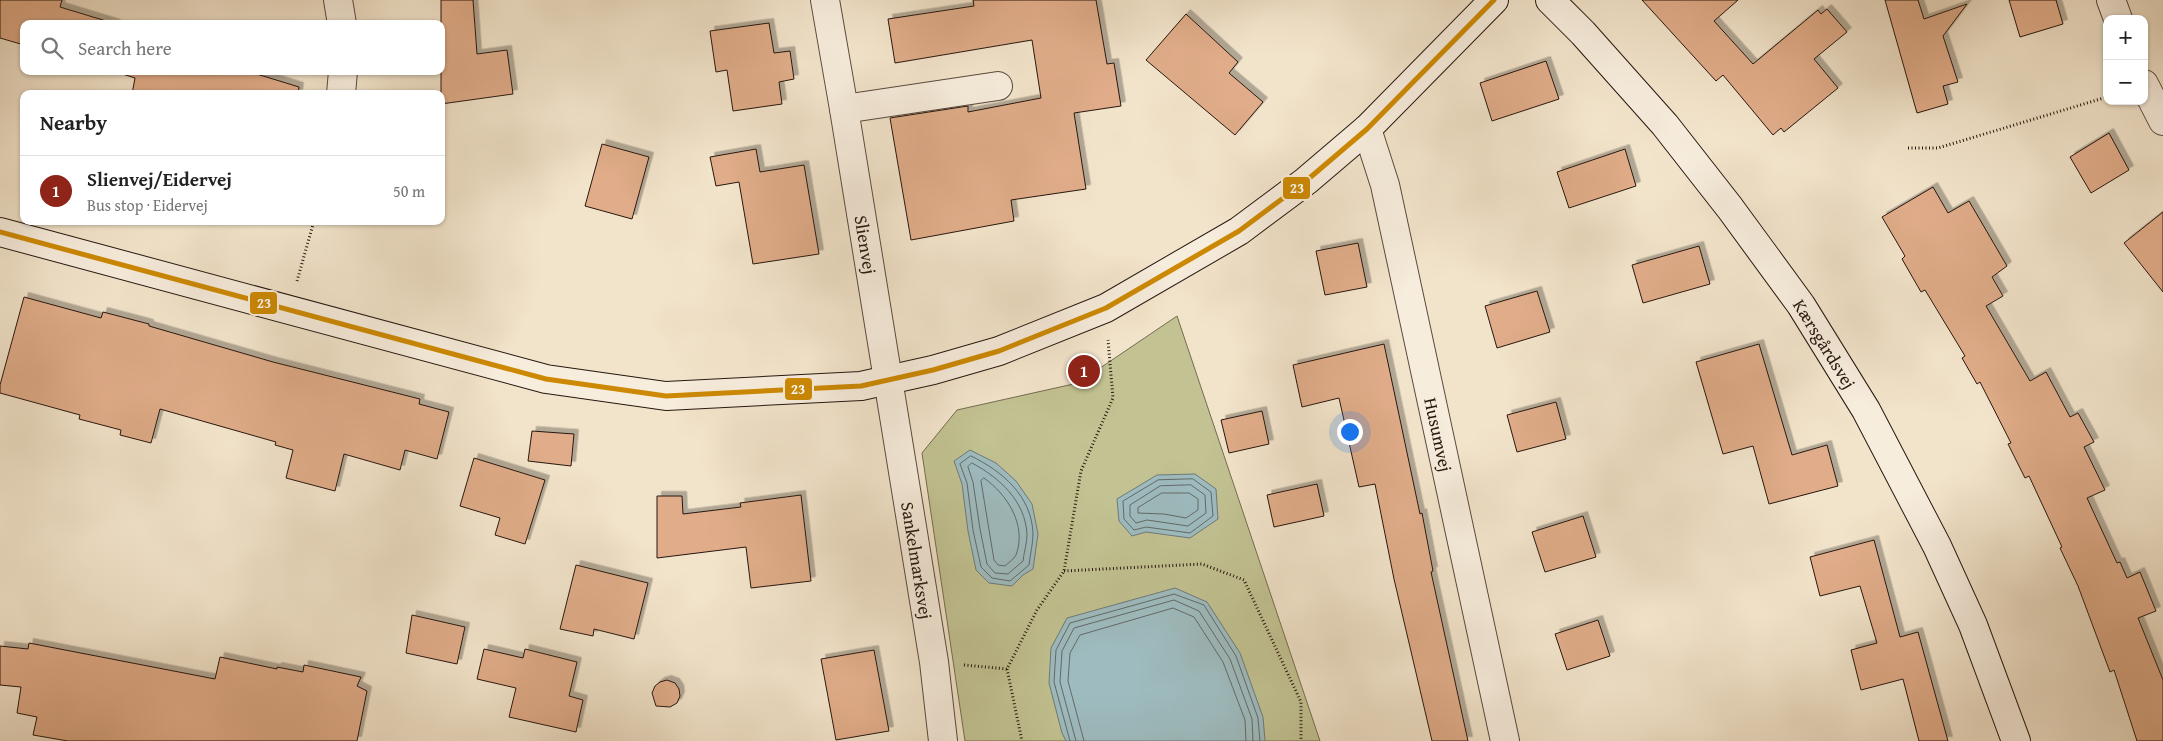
<!DOCTYPE html>
<html lang="en">
<head>
<meta charset="utf-8">
<style>
	body { margin:0; font-family:"Gentium Book Plus",serif; background:#f6f6f6; color:#222 }
	.controls { position:absolute; right:15px; top:15px; display:grid; overflow:hidden; border-radius:10px; box-shadow:0 1px 4px #0004 }
	.controls button { width:45px; height:45px; display:grid; place-items:center; padding:0; border:0; border-bottom:1px solid #e0e0e0; background:#fff; color:#222; font:25px sans-serif }
	.you { position:absolute; left:1349px; top:431px; width:18px; height:18px; margin:-12px; border:4px solid #fff; border-radius:50%; background:#1a73e8; box-shadow:0 0 0 8px #1a73e833 }
	.badge { display:grid; place-items:center; width:32px; height:32px; border-radius:50%; background:#8f2418; color:#fff; font-size:16px; font-weight:700 }
	.pin { position:absolute; translate:-50% -50%; border:2px solid #fff; box-shadow:0 1px 5px #0006 }
	.list { margin:0; padding:0; list-style:none }
	h2 { display:flex; justify-content:space-between; align-items:center; height:65px; margin:0; padding:0 20px; font-size:21px }
	h2 small { font-size:16px; font-weight:400; color:#767676 }
	.list li { display:grid; grid-template-columns:32px 1fr auto; gap:15px; align-items:center; box-sizing:border-box; height:70px; padding:0 20px; border-top:1px solid #e0e0e0 }
	.list b { display:block; font-size:19px; white-space:nowrap }
	.list p { margin:0; font-size:16px; white-space:nowrap; color:#767676 }
	.list em { font-size:16px; font-style:normal; color:#767676 }
	.icon { flex:none; width:28px; height:28px; fill:none; stroke:currentColor; stroke-width:2; stroke-linecap:round; stroke-linejoin:round }
	.map { position:relative; flex:none; width:2163px; height:741px; overflow:hidden }
	.search { position:absolute; background:#fff; box-shadow:0 1px 4px #0004; left:20px; top:20px; width:425px; height:55px; display:flex; align-items:center; gap:12px; box-sizing:border-box; padding:0 18px; border-radius:10px; color:#767676; font-size:19px }
	.panel { position:absolute; background:#fff; box-shadow:0 1px 4px #0004; left:20px; top:90px; width:425px; height:135px; border-radius:10px }
	.map>svg:first-child { display:block }
</style>
</head>
<body>
<div class="map">
<svg width="2163" height="741" viewBox="0 0 2163 741">
	<defs>
		<filter id="shadow"><feDropShadow dx="4.5" dy="-4.5" stdDeviation="0" flood-color="#0004"/></filter>
	</defs>
	<rect width="100%" height="100%" fill="#f2e4cb"/>
	<filter id="stains"><feTurbulence type="fractalNoise" baseFrequency=".004" numOctaves="4"/><feColorMatrix values="0 0 0 0 .2 0 0 0 0 .09 0 0 0 0 .02 0 0 0 .5 -.17"/></filter>
	<radialGradient id="worn" r=".72"><stop offset=".6" stop-color="#630" stop-opacity="0"/><stop offset="1" stop-color="#630" stop-opacity=".3"/></radialGradient>
	<polygon fill="#c2c292" stroke="#746c50" points="1177,316 1320,741 965,741 922,453 957,410 1078,383"/>
	<g fill="#9ebcc0" stroke="#6e7a79">
		<polygon points="970,450 996,463 1016,481 1032,504 1038,534 1033,569 1023,575 1012,586 989,583 976,570 968,531 962,484 954,461"/>
		<polygon points="1195,474 1216,489 1218,519 1190,538 1146,532 1132,536 1119,521 1117,499 1157,475"/>
		<polygon points="1175,588 1207,602 1240,653 1263,717 1265,741 1066,741 1062,733 1049,683 1051,648 1067,618"/>
	</g>
	<g fill="none" stroke-linecap="round" stroke-linejoin="round">
		<g stroke="#626a68" stroke-width="1">
			<path d="M971,456C1002,471 1032,496 1033,534C1033,544 1030,555 1029,565L1010,581L992,578L981,567L973,530L967,483L960,464Z"/>
			<path d="M972,463C1000,478 1025,501 1027,534C1027,543 1024,552 1023,561L1008,574L995,573L987,564L980,529L973,482L968,467Z"/>
			<path d="M984,478C1008,495 1027,526 1016,555C1014,559 1008,563 1005,566L998,565L994,560L981,481Z"/>
			<polygon points="1193,479 1211,492 1213,516 1190,533 1146,527 1134,530 1124,519 1123,501 1158,480"/>
			<polygon points="1191,485 1205,495 1206,513 1188,526 1147,520 1136,523 1130,516 1130,505 1160,486"/>
			<polygon points="1162,493 1189,493 1198,499 1198,510 1186,518 1164,514 1138,513 1138,508"/>
			<polyline points="1070,741 1054,682 1056,650 1070,623 1174,594 1204,605 1236,656 1258,718 1260,741"/>
			<polyline points="1076,741 1060,682 1062,651 1074,628 1174,600 1199,611 1230,659 1252,719 1253,741"/>
			<polyline points="1084,741 1068,681 1070,653 1080,635 1173,608 1194,617 1223,662 1245,720 1246,741"/>
		</g>
	</g>
	<g fill="#e0ac89" stroke="#27170f" filter="url(#shadow)">
		<polygon points="0,0 62,0 60,7 116,24 24,24 24,45 0,38"/>
		<polygon points="441,0 473,0 477,54 507,50 513,94 441,104"/>
		<polygon points="973,0 1096,0 1107,64 1114,63 1121,106 1074,113 1086,189 1011,200 1014,221 911,240 890,118 968,106 968,112 1041,98 1032,40 895,63 888,19 974,6"/>
		<polygon points="1642,0 1738,0 1714,21 1753,64 1818,10 1821,14 1827,9 1847,32 1814,59 1838,88 1784,132 1781,128 1773,135 1723,75 1716,81"/>
		<polygon points="1885,0 1918,0 1924,19 1967,4 1943,36 1958,82 1943,86 1948,104 1917,113"/>
		<polygon points="2009,0 2056,0 2063,24 2020,37"/>
		<polygon points="1186,14 1238,62 1229,73 1263,102 1235,135 1146,60"/>
		<polygon points="769,23 774,53 790,51 794,79 779,82 782,104 733,111 727,70 716,72 710,31"/>
		<polygon points="1546,61 1559,99 1492,121 1480,83"/>
		<polygon points="113,71 247,71 299,87 298,94 132,94 135,78"/>
		<polygon points="2109,133 2129,170 2091,193 2070,157"/>
		<polygon points="602,144 649,157 632,219 585,206"/>
		<polygon points="756,149 760,172 804,165 819,254 753,264 739,182 716,186 710,157"/>
		<polygon points="1625,149 1636,186 1569,208 1557,172"/>
		<polygon points="1933,187 1948,213 1969,201 2007,266 1992,277 2003,296 1986,306 2030,381 2046,372 2070,417 2078,413 2094,442 2084,447 2105,490 2087,498 2117,563 2120,562 2127,578 2140,572 2156,611 2138,618 2163,680 2163,741 2137,741 2114,670 2110,672 2078,586 2060,548 2062,547 2029,476 2025,478 2008,444 2011,443 1980,382 1977,384 1962,358 1965,356 1925,290 1921,292 1902,259 1905,256 1882,217"/>
		<polygon points="2163,212 2163,292 2124,243"/>
		<polygon points="1358,243 1367,287 1325,295 1316,251"/>
		<polygon points="1699,246 1710,284 1643,303 1632,265"/>
		<polygon points="1537,291 1550,332 1497,348 1485,306"/>
		<polygon points="24,297 101,318 103,312 149,324 149,326 273,362 420,399 419,404 449,412 437,459 405,450 400,470 344,454 335,491 286,478 293,450 275,445 276,442 160,409 151,443 120,435 121,430 79,419 80,415 0,393 0,385"/>
		<polygon points="1384,344 1420,514 1422,513 1433,571 1431,572 1468,741 1432,741 1394,579 1375,484 1359,487 1339,398 1302,407 1293,365"/>
		<polygon points="1759,344 1792,455 1827,445 1838,486 1769,504 1753,446 1723,454 1696,362"/>
		<polygon points="1556,402 1566,439 1517,452 1507,415"/>
		<polygon points="1262,411 1269,444 1229,453 1221,420"/>
		<polygon points="532,431 574,434 571,466 528,461"/>
		<polygon points="474,458 545,480 525,544 495,535 500,518 460,506"/>
		<polygon points="1317,484 1324,516 1274,527 1267,495"/>
		<polygon points="801,495 811,581 751,588 746,547 657,558 657,496 682,496 683,514 741,507 740,503"/>
		<polygon points="1583,516 1596,557 1545,572 1532,532"/>
		<polygon points="1874,540 1900,637 1918,632 1948,741 1919,741 1903,679 1861,690 1851,650 1877,643 1860,586 1820,596 1810,557"/>
		<polygon points="576,565 648,583 634,639 594,629 593,636 560,629"/>
		<polygon points="412,615 465,627 457,664 406,653"/>
		<polygon points="1598,620 1610,656 1567,670 1555,634"/>
		<polygon points="29,643 215,679 220,657 277,669 277,667 303,672 304,665 361,677 357,686 367,691 357,741 68,741 33,735 37,717 17,713 21,687 0,685 0,646 28,649"/>
		<polygon points="484,649 523,658 525,649 577,662 569,696 583,700 576,732 509,717 516,688 477,679"/>
		<polygon points="874,650 889,731 836,740 821,659"/>
		<polygon points="667,680 675,683 679,689 680,696 677,703 670,707 656,706 652,693 655,686 660,682"/>
	</g>
	<g fill="none" stroke-linecap="round" stroke-linejoin="round">
		<defs>
			<g id="street">
				<polyline points="338,0 342,24"/>
				<path id="s1" d="M825,0L844,109L934,662L943,741"/>
				<polyline points="2111,0 2118,19"/>
				<polyline points="2144,84 2163,121"/>
				<polyline points="341,94 343,71"/>
				<polyline points="844,109 998,86"/>
				<path id="s2" d="M1367,129L1385,185L1505,741"/>
			</g>
			<g id="secondary">
				<path id="s3" d="M1550,0L1583,33L1665,125L1730,208L1801,305L1866,410L1937,546L1973,625L2016,741"/>
				<polyline points="0,232 546,379 666,396 861,386 933,370 999,351 1106,308 1239,231 1306,181 1367,129 1494,0"/>
			</g>
		</defs>
		<use href="#street" stroke="#5a4a3e" stroke-width="30"/>
		<use href="#secondary" stroke="#27170f" stroke-width="30"/>
		<g stroke="#27170f" stroke-width="3" stroke-dasharray="1 2.5" stroke-linecap="butt">
			<polyline points="1908,148 1938,148 2107,97"/>
			<polyline points="297,281 314,221"/>
			<polyline points="1064,571 1202,564 1244,580 1301,702 1301,741"/>
			<polyline points="964,665 1007,669 1037,610 1064,571 1081,471 1113,398 1108,340"/>
			<polyline points="1007,669 1022,741"/>
		</g>
		<use href="#street" stroke="#f7eddd" stroke-width="28"/>
		<use href="#secondary" stroke="#f7eddd" stroke-width="28"/>
		<defs>
			<polyline id="bus-1" points="0,232 546,379 666,396 861,386 933,370 999,351 1106,308 1239,231 1306,181 1367,129 1494,0"/>
		</defs>
		<use href="#bus-1" stroke="#f7eddd" stroke-width="9"/>
		<use href="#bus-1" stroke="#cd8903" stroke-width="5"/>
	</g>
	<g text-anchor="middle" dominant-baseline="central" stroke-width="4" stroke-linejoin="round" paint-order="stroke">
		<g font-size="18" fill="#27170f" stroke="#f7eddd">
			<text stroke="none"><textPath href="#s1" startOffset="248">Slienvej</textPath></text>
			<text stroke="none"><textPath href="#s3" startOffset="441">Kærsgårdsvej</textPath></text>
			<text stroke="none"><textPath href="#s2" startOffset="314">Husumvej</textPath></text>
			<text stroke="none"><textPath href="#s1" startOffset="568">Sankelmarksvej</textPath></text>
		</g>
	</g>
	<g stroke="#f7eddd" stroke-width="2">
		<rect x="1282" y="176" width="29" height="24" rx="5" fill="#cd8903"/>
		<rect x="249" y="291" width="29" height="24" rx="5" fill="#cd8903"/>
		<rect x="784" y="377" width="29" height="24" rx="5" fill="#cd8903"/>
	</g>
	<g font-size="14" text-anchor="middle" font-weight="bold" fill="#fff">
		<text x="1297" y="193">23</text>
		<text x="264" y="308">23</text>
		<text x="798" y="394">23</text>
	</g>
	<rect width="100%" height="100%" filter="url(#stains)"/>
	<rect width="100%" height="100%" fill="url(#worn)"/>
</svg>
<div class="controls">
<button>+</button>
<button>−</button>
</div>
<div class="you"></div>
<div class="pin badge" style="left:1084px;top:371px">1</div>
<div class="search"><svg class="icon" aria-label="search" viewBox="0 0 24 24"><circle cx="10" cy="10" r="6"/><path d="M15 15l6 6"/></svg>Search here</div>
<section class="panel">
<h2>Nearby<small></small></h2>
<ul class="list">
<li><span class="badge">1</span><div><b>Slienvej/Eidervej</b><p>Bus stop · Eidervej</p></div><em>50 m</em></li>
</ul>
</section>
</div>
</body>
</html>
